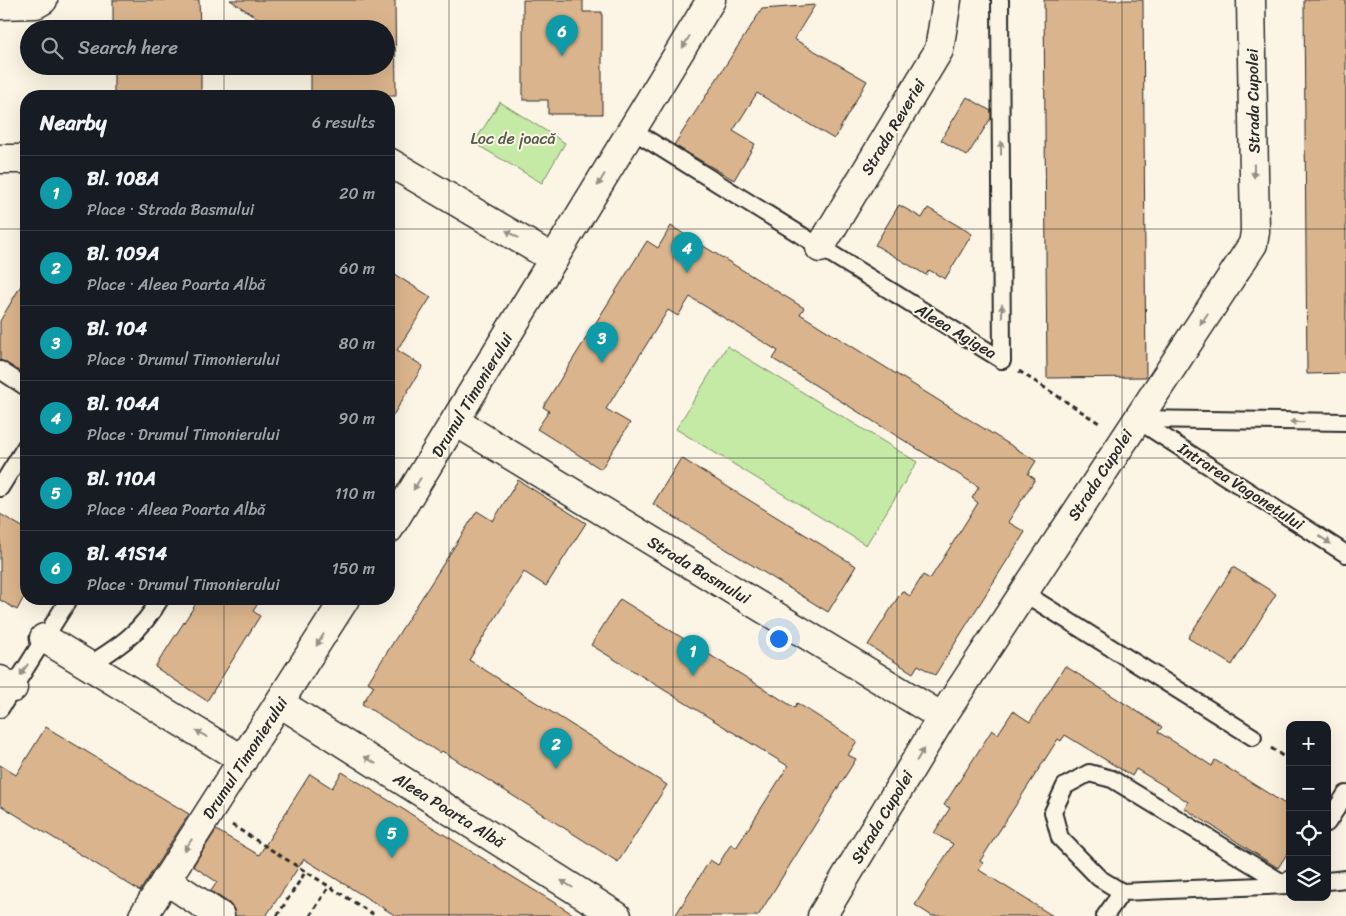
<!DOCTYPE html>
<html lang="en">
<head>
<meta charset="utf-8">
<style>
	body { margin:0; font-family:Sriracha,sans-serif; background:#20242c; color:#f1f3f6 }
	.controls { position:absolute; right:15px; bottom:15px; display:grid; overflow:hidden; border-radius:10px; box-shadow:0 5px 20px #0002 }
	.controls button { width:45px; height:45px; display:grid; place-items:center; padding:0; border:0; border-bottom:1px solid #363941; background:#171b24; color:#f1f3f6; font:25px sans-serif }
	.you { position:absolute; left:778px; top:638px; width:18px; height:18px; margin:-12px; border:4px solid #fff; border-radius:50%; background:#1a73e8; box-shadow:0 0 0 8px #1a73e833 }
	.badge { display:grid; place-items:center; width:32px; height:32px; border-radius:50%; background:#db2777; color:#fff; font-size:16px; font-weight:700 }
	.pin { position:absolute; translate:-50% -41px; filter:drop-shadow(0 1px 2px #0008) }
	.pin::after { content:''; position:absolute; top:26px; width:18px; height:15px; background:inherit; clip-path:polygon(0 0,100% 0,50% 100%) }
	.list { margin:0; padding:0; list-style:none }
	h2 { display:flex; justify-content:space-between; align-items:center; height:65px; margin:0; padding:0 20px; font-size:21px }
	h2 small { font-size:16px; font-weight:400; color:#9ea1a6 }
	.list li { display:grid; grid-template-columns:32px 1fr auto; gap:15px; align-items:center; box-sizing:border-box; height:75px; padding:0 20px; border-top:1px solid #363941 }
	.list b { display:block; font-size:19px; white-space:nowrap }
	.list p { margin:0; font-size:16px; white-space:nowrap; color:#9ea1a6 }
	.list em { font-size:16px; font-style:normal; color:#9ea1a6 }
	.icon { flex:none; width:28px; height:28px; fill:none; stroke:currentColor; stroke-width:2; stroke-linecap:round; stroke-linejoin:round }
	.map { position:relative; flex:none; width:1346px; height:916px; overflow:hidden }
	.search { position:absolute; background:#171b24; box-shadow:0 5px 20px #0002; left:20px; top:20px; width:375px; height:55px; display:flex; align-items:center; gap:12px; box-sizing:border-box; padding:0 18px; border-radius:28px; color:#9ea1a6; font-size:19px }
	.panel { position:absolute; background:#171b24; box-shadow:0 5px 20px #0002; left:20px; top:90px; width:375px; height:515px; border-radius:20px }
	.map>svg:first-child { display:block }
</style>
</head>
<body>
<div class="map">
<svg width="1346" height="916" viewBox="0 0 1346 916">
	<rect width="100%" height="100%" fill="#fcf5e5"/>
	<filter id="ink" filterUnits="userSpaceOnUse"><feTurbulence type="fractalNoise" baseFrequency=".02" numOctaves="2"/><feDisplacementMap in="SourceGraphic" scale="10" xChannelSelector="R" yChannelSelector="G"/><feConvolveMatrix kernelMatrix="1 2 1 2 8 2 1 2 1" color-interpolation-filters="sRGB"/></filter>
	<g filter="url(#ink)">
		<g fill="#c4eaa5" stroke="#788a68">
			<polygon points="500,102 565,143 542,183 474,143"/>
			<polygon points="727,346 917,462 866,545 676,429"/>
		</g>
		<g fill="#dab48c" stroke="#2b2b2b">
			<polygon points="113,0 199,0 200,29 113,29"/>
			<polygon points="230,0 395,0 396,96 311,96 311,66 386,66 386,29 274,29"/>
			<polygon points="523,0 583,0 583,12 602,12 602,114 548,114 548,100 523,100"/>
			<polygon points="1044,0 1143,0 1146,377 1047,378"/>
			<polygon points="1304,0 1346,0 1346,373 1307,374"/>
			<polygon points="815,5 794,39 867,81 834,139 757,93 733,131 755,144 734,180 674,145 762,9"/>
			<rect x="114" y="66" width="87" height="30"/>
			<polygon points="967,97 991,111 991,118 967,156 941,140"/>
			<polygon points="899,205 922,218 928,208 972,234 945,279 929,270 926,275 875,245"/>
			<polygon points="671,226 804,308 800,314 1036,461 1028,474 1035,479 1008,522 1025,532 935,675 918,665 913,673 868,645 902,591 910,596 923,575 930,579 978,503 972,498 979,487 773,359 778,351 690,297 678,316 668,310 606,409 630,423 601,469 537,429 549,411 543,407 647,241 658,248"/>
			<polygon points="389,271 431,297 397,350 423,366 389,422"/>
			<polygon points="26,277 26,375 0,360 0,321"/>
			<polygon points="681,458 856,566 828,612 653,504"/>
			<polygon points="518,480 586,523 546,586 524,572 469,660 667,785 618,862 442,751 440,753 362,704 374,686 368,682 477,511 493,521"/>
			<polygon points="0,514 26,529 26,593 17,610 0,600"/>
			<polygon points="1233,567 1276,594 1232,665 1188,638"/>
			<polygon points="199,599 261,599 253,611 260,616 207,701 155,667"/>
			<polygon points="620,599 795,708 797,703 857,741 848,755 856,759 758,916 675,916 710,860 718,865 731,844 736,848 788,766 591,645"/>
			<polygon points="1065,666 1162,727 1158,732 1184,748 1212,766 1215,760 1290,807 1290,849 1278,868 1184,808 1188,802 1161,784 1136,769 1132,776 1065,735 1061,741 1058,739 980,861 983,863 979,870 1053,916 932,916 915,905 953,844 934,833 950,808 944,805 992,730 998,734 1013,711 1030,722"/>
			<polygon points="46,727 189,814 140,891 0,805 0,765 16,775"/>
			<polygon points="342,772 393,803 576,916 396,916 304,859 266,916 235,916 234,909 229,903 211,891 217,882 193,866 216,830 259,855 310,774 332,788"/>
		</g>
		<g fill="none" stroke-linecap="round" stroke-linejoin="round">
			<defs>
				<g id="service">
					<polyline points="1000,0 1002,360"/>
					<polyline points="632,130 1002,360"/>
					<polyline points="0,370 26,387"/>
					<polyline points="1136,419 1346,554"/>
					<polyline points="1136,419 1346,422"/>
					<polyline points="0,488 26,446"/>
					<polyline points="1024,593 1253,737"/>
					<path d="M89,665C120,646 142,631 160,599"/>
					<polyline points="0,709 69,599"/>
					<polyline points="1327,823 1346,794"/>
					<polyline points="1327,881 1346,879"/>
					<polyline points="1122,892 1099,878 1060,838 1053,812 1065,786 1089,773 1112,779 1286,885 1290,879"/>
					<polyline points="1105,916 1122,892 1287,885"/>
				</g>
				<g id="minor">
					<polyline points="0,5 36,4 43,0"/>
					<polyline points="0,159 26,159"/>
					<polyline points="389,162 554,259"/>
					<polyline points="820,248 939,50 947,0"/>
					<polyline points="456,422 942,717"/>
					<polyline points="389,529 711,0"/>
					<polyline points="44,638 243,760"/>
					<polyline points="0,680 13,688"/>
					<polyline points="280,703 617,916"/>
					<polyline points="166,880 220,916"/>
					<polyline points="143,916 345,599"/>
					<polyline points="822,916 942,717 1253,244 1255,232 1251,0"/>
				</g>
			</defs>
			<use href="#service" stroke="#2b2b2b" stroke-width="20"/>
			<use href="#minor" stroke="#2b2b2b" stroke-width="31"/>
			<g stroke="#2b2b2b" stroke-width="3" stroke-dasharray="5 4" stroke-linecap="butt">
				<polyline points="1019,371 1102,425"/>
				<polyline points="1271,748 1290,761"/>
				<polyline points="232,825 376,916"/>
				<polyline points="277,916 306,871"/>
				<polyline points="310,916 329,887"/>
			</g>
			<use href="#service" stroke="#fcf5e5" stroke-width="16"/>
			<use href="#minor" stroke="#fcf5e5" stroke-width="28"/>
		</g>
		<defs><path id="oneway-solid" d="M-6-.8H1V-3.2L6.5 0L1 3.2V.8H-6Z" transform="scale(1.25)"/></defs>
		<g fill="#949088">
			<use href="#oneway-solid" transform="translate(686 42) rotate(121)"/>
			<use href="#oneway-solid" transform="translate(1001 148) rotate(-90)"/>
			<use href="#oneway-solid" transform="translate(1254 171) rotate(89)"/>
			<use href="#oneway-solid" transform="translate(601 180) rotate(121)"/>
			<use href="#oneway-solid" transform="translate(512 234) rotate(-149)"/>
			<use href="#oneway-solid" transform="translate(1002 311) rotate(-90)"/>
			<use href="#oneway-solid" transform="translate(1204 319) rotate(124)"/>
			<use href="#oneway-solid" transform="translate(1297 422) rotate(-179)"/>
			<use href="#oneway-solid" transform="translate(417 484) rotate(122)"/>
			<use href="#oneway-solid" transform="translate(1325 540) rotate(33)"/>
			<use href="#oneway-solid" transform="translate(320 640) rotate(122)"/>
			<use href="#oneway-solid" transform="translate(24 670) rotate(123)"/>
			<use href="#oneway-solid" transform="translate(202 734) rotate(-148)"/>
			<use href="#oneway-solid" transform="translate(920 755) rotate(-59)"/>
			<use href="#oneway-solid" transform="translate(370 760) rotate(-148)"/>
			<use href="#oneway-solid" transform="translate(188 845) rotate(123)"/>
			<use href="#oneway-solid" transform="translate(567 884) rotate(-148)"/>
		</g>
	</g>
	<path fill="none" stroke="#2b2b2b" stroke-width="1" stroke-opacity="0.55" d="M224,0V29M449,0V916M673,0V916M897,0V916M1122,0V916M224,66V96M0,229H26M389,229H1346M0,458H26M389,458H1346M224,599V916M0,687H1346"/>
	<g text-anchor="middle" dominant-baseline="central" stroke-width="4" stroke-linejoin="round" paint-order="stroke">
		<g font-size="16" fill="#2b2b2b" stroke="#fcf5e5">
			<text transform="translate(1253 101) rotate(-91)">Strada Cupolei</text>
			<text transform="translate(893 127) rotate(-59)">Strada Reveriei</text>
			<text transform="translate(956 331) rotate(31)">Aleea Agigea</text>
			<text transform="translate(472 395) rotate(-59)">Drumul Timonierului</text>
			<text transform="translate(1100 475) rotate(-57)">Strada Cupolei</text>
			<text transform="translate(1241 486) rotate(33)">Intrarea Vagonetului</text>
			<text transform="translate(699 570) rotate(31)">Strada Basmului</text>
			<text transform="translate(245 758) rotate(-57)">Drumul Timonierului</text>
			<text transform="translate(449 810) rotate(32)">Aleea Poarta Albă</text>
			<text transform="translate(882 817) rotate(-59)">Strada Cupolei</text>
		</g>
		<g font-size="16" fill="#515b4a" stroke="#fcf5e5">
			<text x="513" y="138">Loc de joacă</text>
		</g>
	</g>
</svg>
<div class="controls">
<button>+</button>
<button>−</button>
<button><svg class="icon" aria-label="locate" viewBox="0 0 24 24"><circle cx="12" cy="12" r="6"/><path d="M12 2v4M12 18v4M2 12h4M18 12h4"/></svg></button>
<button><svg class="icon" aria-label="layers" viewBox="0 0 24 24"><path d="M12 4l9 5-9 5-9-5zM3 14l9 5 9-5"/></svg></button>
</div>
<div class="you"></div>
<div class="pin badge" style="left:693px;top:676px;background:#0f9aa8">1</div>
<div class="pin badge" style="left:556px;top:769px;background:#0f9aa8">2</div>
<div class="pin badge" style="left:602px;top:363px;background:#0f9aa8">3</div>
<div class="pin badge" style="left:687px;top:273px;background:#0f9aa8">4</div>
<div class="pin badge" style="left:392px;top:858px;background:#0f9aa8">5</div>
<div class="pin badge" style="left:562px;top:56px;background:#0f9aa8">6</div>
<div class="search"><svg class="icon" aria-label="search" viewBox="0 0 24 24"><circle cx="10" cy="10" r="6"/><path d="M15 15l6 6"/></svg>Search here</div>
<section class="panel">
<h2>Nearby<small>6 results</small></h2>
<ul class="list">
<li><span class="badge" style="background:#0f9aa8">1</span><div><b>Bl. 108A</b><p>Place · Strada Basmului</p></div><em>20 m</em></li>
<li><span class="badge" style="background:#0f9aa8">2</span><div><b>Bl. 109A</b><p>Place · Aleea Poarta Albă</p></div><em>60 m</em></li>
<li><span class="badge" style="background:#0f9aa8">3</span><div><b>Bl. 104</b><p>Place · Drumul Timonierului</p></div><em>80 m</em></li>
<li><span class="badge" style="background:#0f9aa8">4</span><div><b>Bl. 104A</b><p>Place · Drumul Timonierului</p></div><em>90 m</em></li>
<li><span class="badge" style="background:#0f9aa8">5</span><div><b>Bl. 110A</b><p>Place · Aleea Poarta Albă</p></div><em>110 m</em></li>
<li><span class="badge" style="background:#0f9aa8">6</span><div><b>Bl. 41S14</b><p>Place · Drumul Timonierului</p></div><em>150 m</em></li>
</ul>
</section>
</div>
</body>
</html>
